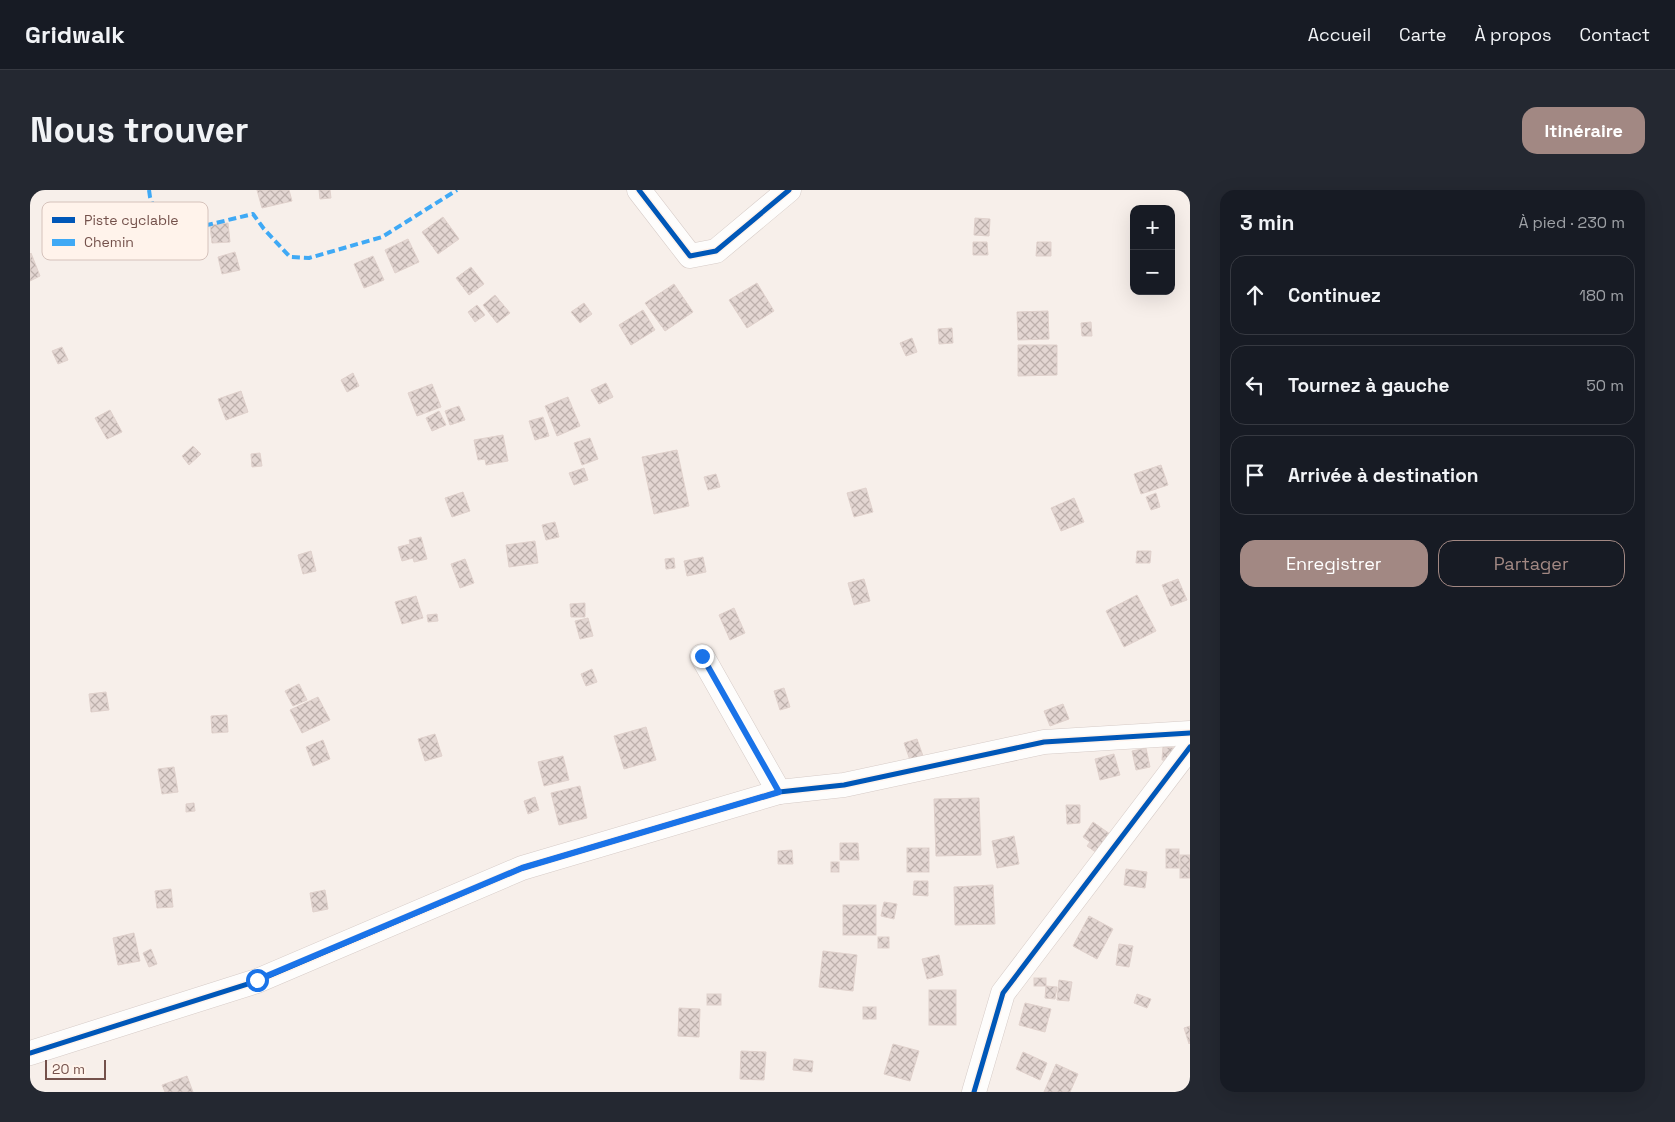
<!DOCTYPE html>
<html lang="fr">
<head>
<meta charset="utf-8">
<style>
	body { margin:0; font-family:"Space Grotesk",sans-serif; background:#242831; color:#f1f3f6 }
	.controls { position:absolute; right:15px; top:15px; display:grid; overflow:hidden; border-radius:10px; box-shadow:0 5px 20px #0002 }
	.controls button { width:45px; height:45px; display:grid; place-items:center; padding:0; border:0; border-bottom:1px solid #363941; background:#171b24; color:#f1f3f6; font:25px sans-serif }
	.scale { position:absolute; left:15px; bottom:12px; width:61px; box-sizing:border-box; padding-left:5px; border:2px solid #74514b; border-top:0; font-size:14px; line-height:18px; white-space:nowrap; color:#74514b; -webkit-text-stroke:4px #fff3eb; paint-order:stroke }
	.stop { position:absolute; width:15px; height:15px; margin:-11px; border:4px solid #1a73e8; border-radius:50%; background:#fff }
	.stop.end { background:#1a73e8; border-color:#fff; box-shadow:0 1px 5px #0008 }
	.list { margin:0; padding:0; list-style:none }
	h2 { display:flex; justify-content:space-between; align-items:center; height:65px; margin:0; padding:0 20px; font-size:21px }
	h2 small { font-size:16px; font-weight:400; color:#9ea1a6 }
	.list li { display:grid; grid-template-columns:32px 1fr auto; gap:15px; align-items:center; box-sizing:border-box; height:80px; margin:0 10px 10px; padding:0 10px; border:1px solid #363941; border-radius:15px }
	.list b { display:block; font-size:19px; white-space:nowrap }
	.list em { font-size:16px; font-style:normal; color:#9ea1a6 }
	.actions { display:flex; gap:10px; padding:15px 20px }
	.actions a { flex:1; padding:11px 0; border:1px solid #a28883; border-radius:15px; text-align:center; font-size:18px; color:#a28883 }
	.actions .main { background:#a28883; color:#fff }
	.icon { flex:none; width:28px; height:28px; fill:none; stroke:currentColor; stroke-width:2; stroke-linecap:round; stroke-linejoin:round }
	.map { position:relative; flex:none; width:1160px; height:902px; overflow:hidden; border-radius:15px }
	header { display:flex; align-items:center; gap:30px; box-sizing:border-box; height:70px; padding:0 25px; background:#171b24; border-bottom:1px solid #363941 }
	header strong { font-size:24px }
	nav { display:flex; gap:28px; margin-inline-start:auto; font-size:18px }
	.intro { display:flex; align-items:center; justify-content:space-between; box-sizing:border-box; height:120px; padding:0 30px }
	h1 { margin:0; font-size:35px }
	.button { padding:12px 22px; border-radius:15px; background:#a28883; color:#fff; font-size:18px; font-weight:700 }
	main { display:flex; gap:30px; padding:0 30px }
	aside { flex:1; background:#171b24; border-radius:15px; box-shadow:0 5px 20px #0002 }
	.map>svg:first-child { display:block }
</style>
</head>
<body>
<header>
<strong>Gridwalk</strong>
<nav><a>Accueil</a><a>Carte</a><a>À propos</a><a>Contact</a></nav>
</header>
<div class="intro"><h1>Nous trouver</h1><a class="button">Itinéraire</a></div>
<main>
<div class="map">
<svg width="1160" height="902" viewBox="0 0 1160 902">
	<defs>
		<pattern id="building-cross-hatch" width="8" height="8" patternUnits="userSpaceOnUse" patternTransform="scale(1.25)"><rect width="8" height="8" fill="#e3d6d2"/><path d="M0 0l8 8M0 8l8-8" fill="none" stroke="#bdb0ac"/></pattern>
	</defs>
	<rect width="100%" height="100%" fill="#f7efea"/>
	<g fill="url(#building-cross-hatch)" stroke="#e0d1cc">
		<polygon points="227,0 259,0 262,11 232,18"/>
		<polygon points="289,0 300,0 301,8 290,9"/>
		<polygon points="413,27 429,49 408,64 392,42"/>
		<polygon points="945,28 960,29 959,46 944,45"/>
		<polygon points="198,33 200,52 182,53 180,35"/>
		<polygon points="378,49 389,72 365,83 355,60"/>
		<polygon points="943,52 957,52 958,65 943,65"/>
		<polygon points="1007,52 1021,52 1021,66 1006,66"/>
		<polygon points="205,62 210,80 192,84 188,67"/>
		<polygon points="1,63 10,86 0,91 0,64"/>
		<polygon points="343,66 354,90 334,98 324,74"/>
		<polygon points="441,77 454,94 439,105 426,88"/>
		<polygon points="727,93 744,121 717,138 699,110"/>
		<polygon points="644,94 663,122 635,141 615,113"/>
		<polygon points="465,105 480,123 467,133 453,115"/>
		<polygon points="554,113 562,124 550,133 541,122"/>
		<polygon points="447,115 455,125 445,132 438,122"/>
		<polygon points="613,120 625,140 601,155 589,135"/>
		<polygon points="1018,121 1019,149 988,150 987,122"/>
		<polygon points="1061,132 1062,146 1052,146 1051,133"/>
		<polygon points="922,138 923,153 909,154 908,139"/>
		<polygon points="882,148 887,162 876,166 870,153"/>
		<polygon points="988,155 1027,155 1027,185 988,186"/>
		<polygon points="32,157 38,170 28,174 22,161"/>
		<polygon points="323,183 329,196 317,202 311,190"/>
		<polygon points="576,193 583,207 569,214 561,200"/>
		<polygon points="402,194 411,217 387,226 378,203"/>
		<polygon points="211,201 218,222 196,230 188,209"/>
		<polygon points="538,207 550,236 527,246 515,216"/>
		<polygon points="429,216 435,230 420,235 415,221"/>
		<polygon points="80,220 92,242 77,249 65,228"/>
		<polygon points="409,221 416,235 402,241 396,228"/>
		<polygon points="513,227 519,246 505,250 499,231"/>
		<polygon points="473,245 478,271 456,275 455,269 448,270 444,250"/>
		<polygon points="560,248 568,269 552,275 544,253"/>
		<polygon points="163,256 171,264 159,275 152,266"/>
		<polygon points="647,260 659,316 624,324 612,267"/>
		<polygon points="230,263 232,276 222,277 221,264"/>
		<polygon points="1131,275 1138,295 1111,304 1104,284"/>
		<polygon points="554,278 558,290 544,295 539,283"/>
		<polygon points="686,284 690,297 678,300 674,287"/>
		<polygon points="836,298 843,322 824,327 817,303"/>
		<polygon points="433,302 440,321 422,327 415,308"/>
		<polygon points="1126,303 1130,317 1121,320 1116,307"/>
		<polygon points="1044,308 1054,332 1031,341 1021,318"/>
		<polygon points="525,332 529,347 516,350 512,335"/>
		<polygon points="391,347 397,369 384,372 383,368 372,371 368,357 380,354 379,350"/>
		<polygon points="505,351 508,373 479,377 476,355"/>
		<polygon points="281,361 286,381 273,384 268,365"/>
		<polygon points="1107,361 1121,361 1120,373 1106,373"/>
		<polygon points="673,367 676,382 657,386 654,371"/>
		<polygon points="644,368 645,378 636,379 635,369"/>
		<polygon points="435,369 444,393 430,398 421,374"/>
		<polygon points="834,389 840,411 824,415 818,393"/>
		<polygon points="1148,389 1157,410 1141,416 1132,395"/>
		<polygon points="1107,405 1126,441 1094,457 1076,421"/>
		<polygon points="386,406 393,428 372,434 365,412"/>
		<polygon points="555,413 555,427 541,427 540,414"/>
		<polygon points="704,418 715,443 700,450 689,425"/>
		<polygon points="407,424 408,431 398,432 397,425"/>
		<polygon points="558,428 563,446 550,449 545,431"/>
		<polygon points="562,479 567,492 556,496 551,484"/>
		<polygon points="269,494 277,510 263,516 255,501"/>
		<polygon points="754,498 760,517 750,520 744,501"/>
		<polygon points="76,502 79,520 61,522 59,504"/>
		<polygon points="288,507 300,530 272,543 260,520"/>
		<polygon points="1033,514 1039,529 1020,536 1014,521"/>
		<polygon points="197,525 198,542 182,543 181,526"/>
		<polygon points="616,537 626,570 594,579 584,546"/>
		<polygon points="405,544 412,566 395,571 388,549"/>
		<polygon points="887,549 893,566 880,570 874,553"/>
		<polygon points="293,550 300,569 283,576 276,557"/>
		<polygon points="1133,557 1145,558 1144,571 1132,570"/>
		<polygon points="1116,558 1120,577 1106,580 1102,561"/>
		<polygon points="1084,564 1090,585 1070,590 1065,569"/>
		<polygon points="533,566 539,590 514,596 508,572"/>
		<polygon points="144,577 148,602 132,604 128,579"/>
		<polygon points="550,596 557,628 529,635 521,603"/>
		<polygon points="505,607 509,620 498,624 494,611"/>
		<polygon points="949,608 951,665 906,666 904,609"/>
		<polygon points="164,613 165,621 156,622 156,614"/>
		<polygon points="1036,615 1050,615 1050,633 1037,634"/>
		<polygon points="1063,632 1080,644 1067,663 1057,656 1060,652 1053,647"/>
		<polygon points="984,646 989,674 967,678 962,651"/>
		<polygon points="810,653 828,653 829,670 810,670"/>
		<rect x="877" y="658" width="22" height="24"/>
		<rect x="1136" y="659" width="13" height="19"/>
		<polygon points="762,660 763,674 748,674 748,661"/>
		<rect x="1150" y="665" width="10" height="23"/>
		<rect x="801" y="672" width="8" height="10"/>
		<polygon points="1096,679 1117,682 1115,698 1094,695"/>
		<polygon points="884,691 898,691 898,706 883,705"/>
		<polygon points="963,695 965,734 925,735 924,697"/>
		<polygon points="141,699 143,717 127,718 125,701"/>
		<polygon points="295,700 298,719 283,722 280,703"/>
		<polygon points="854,712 867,714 864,729 851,726"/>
		<rect x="813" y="715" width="33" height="30"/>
		<polygon points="1059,726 1083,739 1067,769 1043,756"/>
		<polygon points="104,743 110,771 88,775 83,748"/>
		<rect x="848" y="747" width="11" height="11"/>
		<polygon points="1089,754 1103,756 1099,777 1086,775"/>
		<polygon points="121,759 127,774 119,777 113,763"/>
		<polygon points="793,761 827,765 823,801 789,797"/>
		<polygon points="909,765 913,785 897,789 892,769"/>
		<rect x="1004" y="788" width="12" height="8"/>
		<polygon points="1029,790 1042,792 1039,811 1027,810"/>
		<polygon points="1016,796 1027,797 1025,809 1015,808"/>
		<rect x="899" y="800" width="27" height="35"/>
		<rect x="677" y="804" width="14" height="11"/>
		<polygon points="1107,804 1121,809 1117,818 1104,813"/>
		<polygon points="995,813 1021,819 1015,842 989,835"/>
		<rect x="833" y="817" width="13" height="12"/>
		<polygon points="649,818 670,819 669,847 648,846"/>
		<polygon points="1160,836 1160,853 1159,854 1154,838"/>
		<polygon points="863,854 889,861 880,891 854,884"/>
		<polygon points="711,861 736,862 734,890 710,889"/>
		<polygon points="993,862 1017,873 1010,890 986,879"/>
		<polygon points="764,869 783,871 782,882 763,880"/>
		<polygon points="1026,874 1048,884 1040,902 1014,902"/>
		<polygon points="157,886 163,902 135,902 132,895"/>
	</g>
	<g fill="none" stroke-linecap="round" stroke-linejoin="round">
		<defs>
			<g id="minor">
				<polyline points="609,0 660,66 686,61 759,0"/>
				<polyline points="672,466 749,602"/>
				<polyline points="0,863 227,791 492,678 749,602 814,595 1014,552 1160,543"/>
				<polyline points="944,902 973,803 1160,557"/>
			</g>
		</defs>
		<use href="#minor" stroke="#d6cbc7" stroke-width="25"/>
		<use href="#minor" stroke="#fefdfc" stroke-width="24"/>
		<polyline stroke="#3fa9f5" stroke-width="4" stroke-dasharray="8 4" stroke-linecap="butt" points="119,0 120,7 136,51 169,37 223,24 234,39 260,67 279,68 352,47 427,0"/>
		<defs>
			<g id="cycleway">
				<polyline points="609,0 660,66 686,61 759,0"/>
				<polyline points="0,863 227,791 492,678 749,602 814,595 1014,552 1160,543"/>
				<polyline points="944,902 973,803 1160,557"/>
			</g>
		</defs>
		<use href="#cycleway" stroke="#fff3eb" stroke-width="8"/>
		<use href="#cycleway" stroke="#0057b8" stroke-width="5"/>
	</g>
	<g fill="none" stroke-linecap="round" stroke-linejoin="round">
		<polyline stroke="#1a73e8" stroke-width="6" points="227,790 492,678 749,602 672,466"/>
	</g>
	<rect x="12" y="12" width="166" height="58" rx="8" fill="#fff3eb" stroke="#d5c2bb" stroke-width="1"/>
	<rect x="22" y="27" width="23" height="6" fill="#0057b8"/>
	<rect x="22" y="49" width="23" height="7" fill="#3fa9f5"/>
	<g font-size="14" fill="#74514b">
		<text x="54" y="35">Piste cyclable</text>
		<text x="54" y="57">Chemin</text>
	</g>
</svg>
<div class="controls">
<button>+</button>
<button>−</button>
</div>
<div class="scale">20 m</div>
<div class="stop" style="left:227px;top:790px"></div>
<div class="stop end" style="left:672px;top:466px"></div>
</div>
<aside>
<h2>3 min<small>À pied · 230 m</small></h2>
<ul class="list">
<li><svg class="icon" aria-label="ahead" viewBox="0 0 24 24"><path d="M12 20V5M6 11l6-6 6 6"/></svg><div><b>Continuez</b></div><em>180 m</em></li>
<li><svg class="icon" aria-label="left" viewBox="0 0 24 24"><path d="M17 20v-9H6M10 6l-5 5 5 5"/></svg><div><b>Tournez à gauche</b></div><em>50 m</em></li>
<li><svg class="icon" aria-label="arrive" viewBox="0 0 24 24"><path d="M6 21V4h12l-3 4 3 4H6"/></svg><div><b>Arrivée à destination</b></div></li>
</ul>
<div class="actions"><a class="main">Enregistrer</a><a>Partager</a></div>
</aside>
</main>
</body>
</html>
